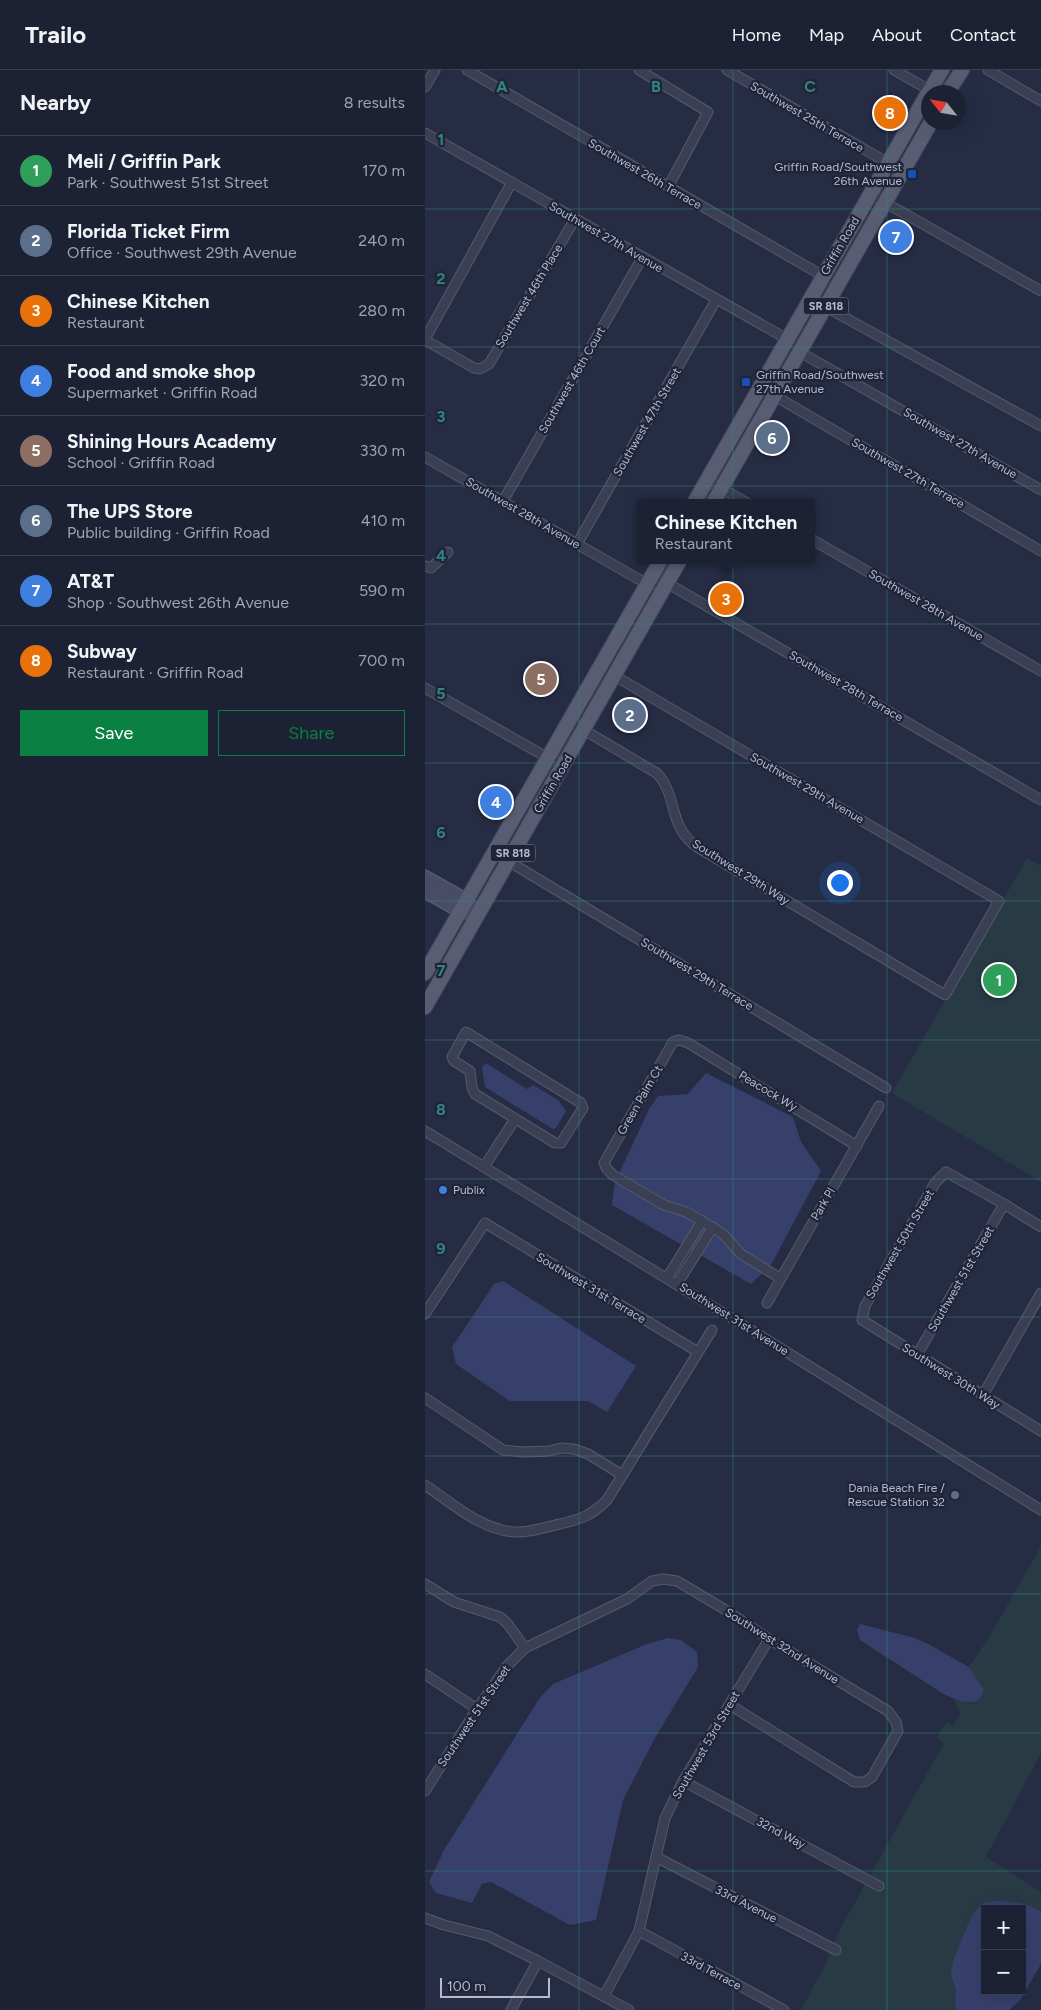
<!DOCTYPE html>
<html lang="en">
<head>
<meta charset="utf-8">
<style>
	body { margin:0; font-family:Figtree,sans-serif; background:#292e3f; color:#f1f3f6 }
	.controls { position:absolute; right:15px; bottom:15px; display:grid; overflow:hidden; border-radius:0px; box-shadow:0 5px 20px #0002 }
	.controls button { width:45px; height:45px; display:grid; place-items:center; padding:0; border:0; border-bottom:1px solid #3a3e4e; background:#1c2133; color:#f1f3f6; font:25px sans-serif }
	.compass { position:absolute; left:496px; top:15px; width:45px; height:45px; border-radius:50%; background:#1c2133; box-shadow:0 5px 20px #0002; rotate:301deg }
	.scale { position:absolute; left:15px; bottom:12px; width:110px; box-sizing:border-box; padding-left:5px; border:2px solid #b7bbcd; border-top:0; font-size:14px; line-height:18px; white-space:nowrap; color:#b7bbcd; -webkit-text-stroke:4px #1f2439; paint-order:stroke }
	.you { position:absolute; left:414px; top:812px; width:18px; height:18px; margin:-12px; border:4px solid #fff; border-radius:50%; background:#1a73e8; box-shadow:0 0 0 8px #1a73e833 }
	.badge { display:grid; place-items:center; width:32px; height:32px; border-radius:50%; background:#0b8043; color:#fff; font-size:16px; font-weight:700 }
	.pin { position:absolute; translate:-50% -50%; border:2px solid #fff; box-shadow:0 1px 5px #0006 }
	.popup { position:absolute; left:212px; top:429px; width:178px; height:65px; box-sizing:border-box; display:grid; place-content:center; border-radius:0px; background:#1c2133; filter:drop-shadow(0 1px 4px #0005); font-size:16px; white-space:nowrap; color:#a0a3ac }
	.popup b { font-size:19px; color:#f1f3f6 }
	.popup::after { content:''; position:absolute; left:50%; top:100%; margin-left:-10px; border:10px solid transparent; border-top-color:#1c2133 }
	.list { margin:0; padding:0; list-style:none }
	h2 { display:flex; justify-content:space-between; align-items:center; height:65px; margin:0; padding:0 20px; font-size:21px }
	h2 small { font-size:16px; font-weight:400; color:#a0a3ac }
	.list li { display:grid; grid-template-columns:32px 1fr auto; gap:15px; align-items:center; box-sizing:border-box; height:70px; padding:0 20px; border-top:1px solid #3a3e4e }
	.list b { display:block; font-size:19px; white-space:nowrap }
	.list p { margin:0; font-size:16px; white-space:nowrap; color:#a0a3ac }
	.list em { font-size:16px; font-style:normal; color:#a0a3ac }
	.actions { display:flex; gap:10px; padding:15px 20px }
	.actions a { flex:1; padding:11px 0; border:1px solid #0b8043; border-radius:0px; text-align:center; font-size:18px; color:#0b8043 }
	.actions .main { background:#0b8043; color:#fff }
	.map { position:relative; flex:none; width:616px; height:1940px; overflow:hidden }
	header { display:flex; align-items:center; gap:30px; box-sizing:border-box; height:70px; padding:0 25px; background:#1c2133; border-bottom:1px solid #3a3e4e }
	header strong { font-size:24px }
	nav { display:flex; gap:28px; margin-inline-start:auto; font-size:18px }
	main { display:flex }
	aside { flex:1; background:#1c2133 }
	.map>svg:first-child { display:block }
</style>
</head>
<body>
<header>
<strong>Trailo</strong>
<nav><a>Home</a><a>Map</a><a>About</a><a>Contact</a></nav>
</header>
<main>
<aside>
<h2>Nearby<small>8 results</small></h2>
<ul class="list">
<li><span class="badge" style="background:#2e9e5b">1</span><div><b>Meli / Griffin Park</b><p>Park · Southwest 51st Street</p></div><em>170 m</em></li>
<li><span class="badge" style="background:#5c6f8a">2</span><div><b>Florida Ticket Firm</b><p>Office · Southwest 29th Avenue</p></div><em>240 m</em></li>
<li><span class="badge" style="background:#e8710a">3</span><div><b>Chinese Kitchen</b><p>Restaurant</p></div><em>280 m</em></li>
<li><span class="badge" style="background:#3f7fe0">4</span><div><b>Food and smoke shop</b><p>Supermarket · Griffin Road</p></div><em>320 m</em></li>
<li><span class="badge" style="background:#8d6e63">5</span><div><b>Shining Hours Academy</b><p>School · Griffin Road</p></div><em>330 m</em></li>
<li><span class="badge" style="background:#5c6f8a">6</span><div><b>The UPS Store</b><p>Public building · Griffin Road</p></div><em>410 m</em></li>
<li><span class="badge" style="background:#3f7fe0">7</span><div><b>AT&amp;T</b><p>Shop · Southwest 26th Avenue</p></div><em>590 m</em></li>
<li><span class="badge" style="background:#e8710a">8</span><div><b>Subway</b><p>Restaurant · Griffin Road</p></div><em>700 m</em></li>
</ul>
<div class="actions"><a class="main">Save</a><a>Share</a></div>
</aside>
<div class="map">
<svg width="616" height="1940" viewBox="0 0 616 1940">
	<rect width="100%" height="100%" fill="#252c44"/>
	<g fill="#283b45" fill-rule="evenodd">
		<polygon points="602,788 616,796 616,1112 467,1023"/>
		<path d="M616,1476V1683L561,1787L616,1822V1894L595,1930L584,1940H376L400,1895L414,1861L519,1673L512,1668L521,1652L528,1656L536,1642L531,1636L530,1629L546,1634L559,1619L544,1597L566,1564ZM560,1839H597V1921H560Z"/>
	</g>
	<g fill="#37406a" fill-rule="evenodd">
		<polygon points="61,993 102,1019 108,1015 133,1030 141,1041 131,1058 128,1059 60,1017 57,997"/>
		<polygon points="281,1003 368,1047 376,1072 396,1101 346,1195 326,1214 187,1135 190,1112 224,1039 233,1026 263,1024"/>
		<polygon points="78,1211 211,1296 182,1342 163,1331 85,1331 31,1294 27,1277 69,1214"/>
		<path d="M435,1554L490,1568L505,1575L544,1597L559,1619C554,1641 532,1631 517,1623L435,1570L432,1560Z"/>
		<polygon points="243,1568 256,1570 272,1582 273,1597 230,1668 198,1730 171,1850 145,1855 66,1812 57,1814 47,1833 11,1823 4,1812 19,1780 114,1629 128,1614 222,1574"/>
		<path d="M569,1831C585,1832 604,1832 616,1842V1894L595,1930L584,1940H532L530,1933L531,1920L526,1904L528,1891L547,1845L558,1833ZM560,1839H597V1921H560Z"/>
	</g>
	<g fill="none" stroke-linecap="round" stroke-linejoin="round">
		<defs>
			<g id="minor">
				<polyline points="42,0 398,206"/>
				<polyline points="214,0 283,42 243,117"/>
				<polyline points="302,0 463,93"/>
				<polyline points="469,0 508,22"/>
				<polyline points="563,0 616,31"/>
				<polyline points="0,17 10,0"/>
				<polyline points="0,63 362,269"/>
				<polyline points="445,124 616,221"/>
				<polyline points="401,237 616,356"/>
				<polyline points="0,269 87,112"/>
				<polyline points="0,270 49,298 55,299 64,294 150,149"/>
				<polyline points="375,282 616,420"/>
				<polyline points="350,326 616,481"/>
				<polyline points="0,387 222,514 242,513 616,730"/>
				<polyline points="282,410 322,433"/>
				<polyline points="78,431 217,188"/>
				<polyline points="386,469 616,601"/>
				<polyline points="152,474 291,230"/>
				<polyline points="0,496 6,498 23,482"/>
				<polyline points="0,618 123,688 139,694"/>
				<path d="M144,651L233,704C253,728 243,756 272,777L520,925L574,831L190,606"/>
				<polyline points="83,791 461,1018"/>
				<polygon points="41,962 156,1033 158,1038 136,1073 130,1073 50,1024 47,1018 45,1001 29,991 27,987"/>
				<polyline points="0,1061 331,1263 616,1440"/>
				<polyline points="59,1097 90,1049"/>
				<polyline points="616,1157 579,1134 521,1102 510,1113 440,1236 437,1250 616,1361"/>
				<polyline points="242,1208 277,1151"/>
				<polyline points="355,1208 316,1184 298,1164 277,1151 261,1142 239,1135 188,1105 182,1099 179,1093 248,972 254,970 263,973 432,1076"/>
				<polyline points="252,1214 288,1157"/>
				<polyline points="342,1233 454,1036"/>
				<polyline points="0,1244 60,1153 273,1282"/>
				<polyline points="492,1285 579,1134"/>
				<polyline points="558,1325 616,1223"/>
				<polyline points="0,1328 78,1380 99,1382 124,1381 136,1378 149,1379 163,1384 197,1405"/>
				<path d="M0,1415C27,1433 58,1462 93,1462C106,1462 121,1457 135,1454C156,1449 166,1446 182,1430L287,1260"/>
				<polyline points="0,1514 29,1532 75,1547 82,1553 100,1578"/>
				<polyline points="0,1604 52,1639"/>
				<polyline points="258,1711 454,1816"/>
				<polyline points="0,1721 52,1639 81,1597 100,1578 202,1529 227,1511 238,1509 252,1511 299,1539 344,1569 463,1641 471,1652 473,1661 447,1707 440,1712 429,1712 305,1635"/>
				<polyline points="231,1787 411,1880"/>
				<polyline points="0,1848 19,1855 63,1866 113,1891 204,1940"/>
				<polyline points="214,1861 359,1940"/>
				<polyline points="179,1926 214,1861 240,1748 258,1711 344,1569"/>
				<polyline points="86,1940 113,1891"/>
			</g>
			<g id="secondary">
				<polyline points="0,807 41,830 53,844"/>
				<polyline points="0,821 35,841 45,843"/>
			</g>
			<g id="primary">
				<polyline points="504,22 517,0"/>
				<polyline points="523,22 537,0"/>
				<polyline points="269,433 503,23"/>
				<polyline points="288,433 506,52"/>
				<polyline points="0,903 236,490"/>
				<polyline points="0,937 255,490"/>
			</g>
		</defs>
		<use href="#minor" stroke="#555a6e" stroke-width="11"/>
		<use href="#secondary" stroke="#555a6e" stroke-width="15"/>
		<use href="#primary" stroke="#44485d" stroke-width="16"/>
		<use href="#minor" stroke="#3a3f53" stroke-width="9"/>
		<use href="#secondary" stroke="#484c67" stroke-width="12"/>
		<use href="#primary" stroke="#585d73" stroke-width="14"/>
	</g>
	<path fill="none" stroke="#318481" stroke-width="1" stroke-opacity="0.55" d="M154,0V1940M308,0V1940M462,0V1940M0,139H616M0,277H616M0,416H616M0,554H616M0,693H616M0,831H616M0,970H616M0,1109H616M0,1247H616M0,1386H616M0,1524H616M0,1663H616M0,1801H616"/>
	<g fill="#1a4fb4" stroke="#1f2439" stroke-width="2">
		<rect x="482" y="99" width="10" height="10" rx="2.5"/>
		<rect x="316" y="307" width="10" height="10" rx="2.5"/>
	</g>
	<circle fill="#3f7fe0" stroke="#1f2439" stroke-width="2" cx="18" cy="1120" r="5"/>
	<circle fill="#5c6f8a" stroke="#1f2439" stroke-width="2" cx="530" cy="1425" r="5"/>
	<g text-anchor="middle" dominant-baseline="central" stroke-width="4.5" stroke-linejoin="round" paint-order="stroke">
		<g fill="#1f2439" stroke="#898ea1" stroke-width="1">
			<rect x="378.5" y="227.5" width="45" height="17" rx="4"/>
			<rect x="65.5" y="774.5" width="45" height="17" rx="4"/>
		</g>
		<g font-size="11" font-weight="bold" fill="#b7bbcd">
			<text x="401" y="236">SR 818</text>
			<text x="88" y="783">SR 818</text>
		</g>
		<g font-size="12" fill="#b7bbcd" stroke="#1f2439">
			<text transform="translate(382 47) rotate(30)">Southwest 25th Terrace</text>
			<text transform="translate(220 104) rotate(30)">Southwest 26th Terrace</text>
			<text transform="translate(181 167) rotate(30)">Southwest 27th Avenue</text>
			<text transform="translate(415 176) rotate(-60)">Griffin Road</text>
			<text transform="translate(104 226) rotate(-59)">Southwest 46th Place</text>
			<text transform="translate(147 310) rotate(-60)">Southwest 46th Court</text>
			<text transform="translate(222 352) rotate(-60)">Southwest 47th Street</text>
			<text transform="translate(535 373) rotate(30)">Southwest 27th Avenue</text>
			<text transform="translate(483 403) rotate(30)">Southwest 27th Terrace</text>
			<text transform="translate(98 443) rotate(30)">Southwest 28th Avenue</text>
			<text transform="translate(501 535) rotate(30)">Southwest 28th Avenue</text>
			<text transform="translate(421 616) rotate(30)">Southwest 28th Terrace</text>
			<text transform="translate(128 714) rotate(-60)">Griffin Road</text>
			<text transform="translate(382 718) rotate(30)">Southwest 29th Avenue</text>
			<text transform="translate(316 802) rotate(32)">Southwest 29th Way</text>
			<text transform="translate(272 904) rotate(31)">Southwest 29th Terrace</text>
			<text transform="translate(343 1021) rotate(31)">Peacock Wy</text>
			<text transform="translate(215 1030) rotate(-60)">Green Palm Ct</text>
			<text transform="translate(398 1134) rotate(-60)">Park Pl</text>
			<text transform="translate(475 1174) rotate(-60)">Southwest 50th Street</text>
			<text transform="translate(536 1209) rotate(-60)">Southwest 51st Street</text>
			<text transform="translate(166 1218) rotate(31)">Southwest 31st Terrace</text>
			<text transform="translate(309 1249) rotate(32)">Southwest 31st Avenue</text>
			<text transform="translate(526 1306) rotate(32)">Southwest 30th Way</text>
			<text transform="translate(357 1576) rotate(32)">Southwest 32nd Avenue</text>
			<text transform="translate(49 1646) rotate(-56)">Southwest 51st Street</text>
			<text transform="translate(281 1675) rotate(-60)">Southwest 53rd Street</text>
			<text transform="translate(356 1763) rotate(28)">32nd Way</text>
			<text transform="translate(321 1834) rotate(27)">33rd Avenue</text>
			<text transform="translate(286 1901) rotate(28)">33rd Terrace</text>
		</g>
		<g font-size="12" fill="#b7bbcd" stroke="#1f2439" text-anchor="end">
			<text x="477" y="97">Griffin Road/Southwest<tspan x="477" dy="14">26th Avenue</tspan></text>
			<text x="331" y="305" text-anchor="start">Griffin Road/Southwest<tspan x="331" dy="14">27th Avenue</tspan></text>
			<text x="28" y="1120" text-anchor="start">Publix</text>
			<text x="520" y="1418">Dania Beach Fire /<tspan x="520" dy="14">Rescue Station 32</tspan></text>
		</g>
	</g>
	<g font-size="16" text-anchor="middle" font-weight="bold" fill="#318481" stroke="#1f2439" stroke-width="4.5" stroke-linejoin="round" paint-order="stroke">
		<text x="77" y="22">A</text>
		<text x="231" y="22">B</text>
		<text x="385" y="22">C</text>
		<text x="16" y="75">1</text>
		<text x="16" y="214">2</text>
		<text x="16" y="352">3</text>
		<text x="16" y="491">4</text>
		<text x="16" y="629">5</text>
		<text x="16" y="768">6</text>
		<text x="16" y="906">7</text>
		<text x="16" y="1045">8</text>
		<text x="16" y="1184">9</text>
	</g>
</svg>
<div class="controls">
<button>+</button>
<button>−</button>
</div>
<svg class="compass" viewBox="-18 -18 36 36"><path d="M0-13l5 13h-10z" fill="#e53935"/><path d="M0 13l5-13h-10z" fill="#a0a3ac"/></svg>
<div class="scale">100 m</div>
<div class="you"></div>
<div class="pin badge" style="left:574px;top:910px;background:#2e9e5b">1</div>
<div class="pin badge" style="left:205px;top:645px;background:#5c6f8a">2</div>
<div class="pin badge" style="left:301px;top:529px;background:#e8710a">3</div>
<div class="popup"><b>Chinese Kitchen</b>Restaurant</div>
<div class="pin badge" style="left:71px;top:732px;background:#3f7fe0">4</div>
<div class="pin badge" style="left:116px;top:609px;background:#8d6e63">5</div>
<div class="pin badge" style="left:347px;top:368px;background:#5c6f8a">6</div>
<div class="pin badge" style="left:471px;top:167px;background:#3f7fe0">7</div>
<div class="pin badge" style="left:465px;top:43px;background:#e8710a">8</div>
</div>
</main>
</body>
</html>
